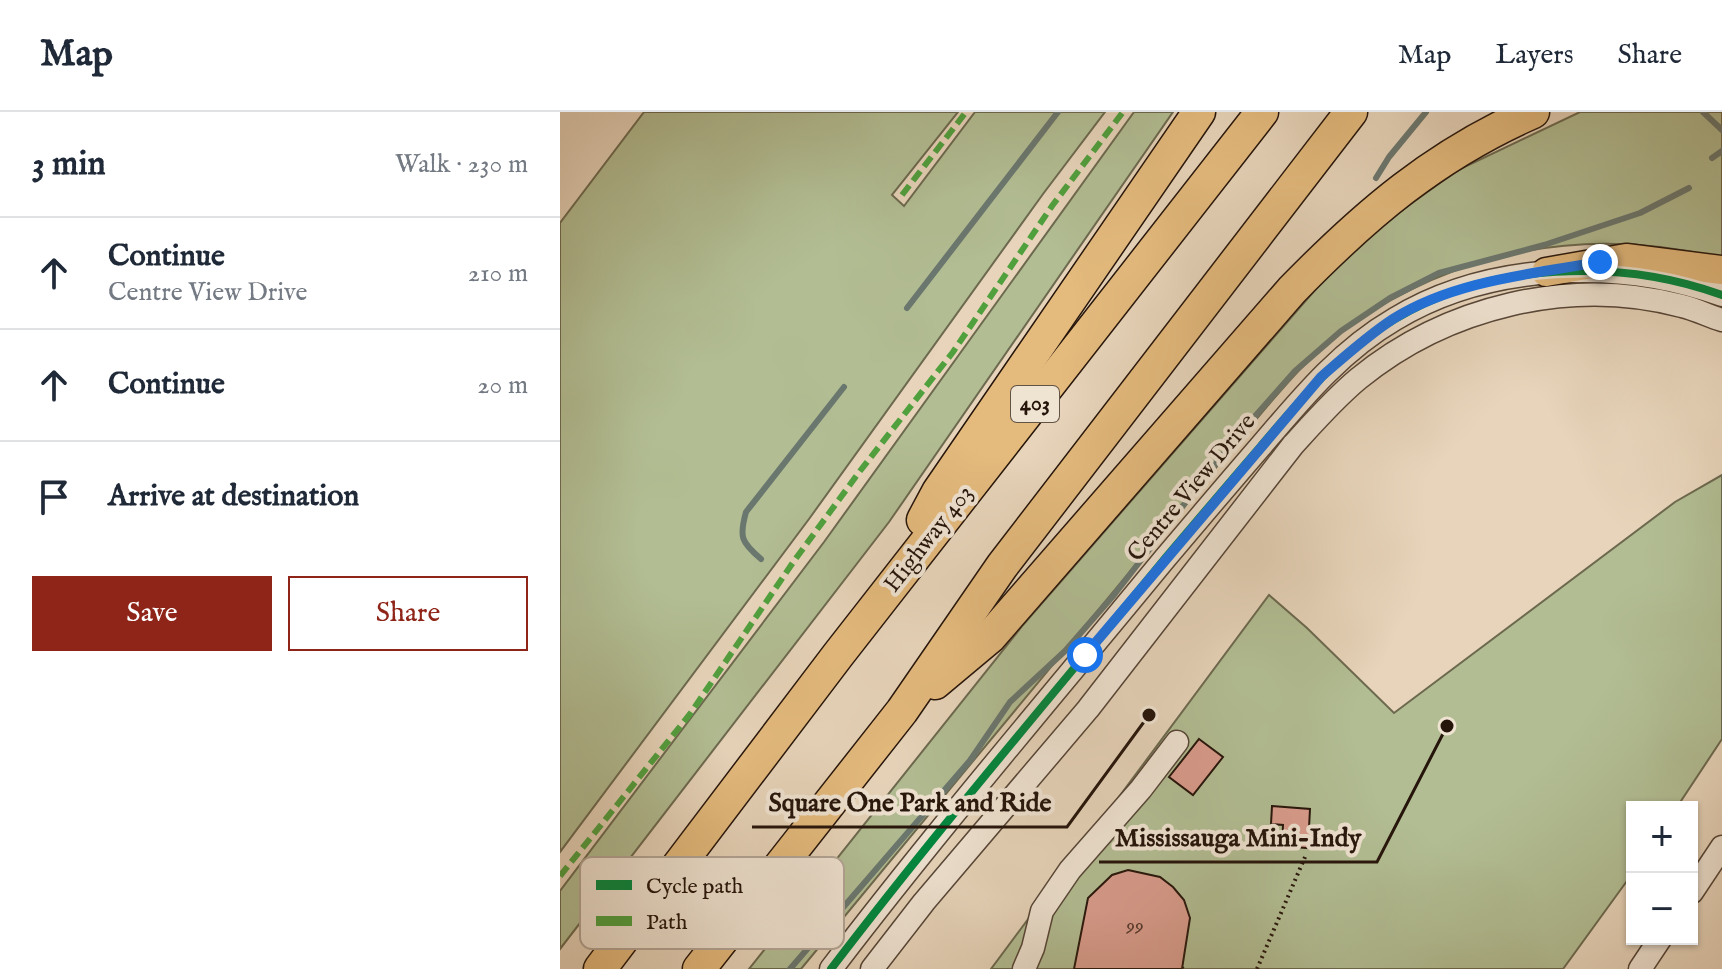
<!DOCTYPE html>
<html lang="en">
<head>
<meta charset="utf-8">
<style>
	body { margin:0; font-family:"IM FELL English",serif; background:#f2f2f3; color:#1f2937 }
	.controls { position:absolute; right:24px; bottom:24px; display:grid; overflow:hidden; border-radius:0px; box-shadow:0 2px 6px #0004 }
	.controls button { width:72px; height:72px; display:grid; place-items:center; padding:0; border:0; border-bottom:2px solid #e0e1e3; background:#fff; color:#1f2937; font:40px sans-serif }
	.stop { position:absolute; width:24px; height:24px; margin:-18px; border:6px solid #1a73e8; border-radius:50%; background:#fff }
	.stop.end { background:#1a73e8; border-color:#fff; box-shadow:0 2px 8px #0008 }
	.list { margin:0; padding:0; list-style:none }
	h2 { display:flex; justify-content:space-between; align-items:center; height:104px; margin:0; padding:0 32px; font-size:34px }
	h2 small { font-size:26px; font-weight:400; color:#747a83 }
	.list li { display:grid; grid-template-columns:52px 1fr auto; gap:24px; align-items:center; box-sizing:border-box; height:112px; padding:0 32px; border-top:2px solid #e0e1e3 }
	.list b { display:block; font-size:30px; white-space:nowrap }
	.list p { margin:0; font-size:26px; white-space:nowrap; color:#747a83 }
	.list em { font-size:26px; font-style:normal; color:#747a83 }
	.actions { display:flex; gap:16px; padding:24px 32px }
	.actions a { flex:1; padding:18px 0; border:2px solid #8f2418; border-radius:0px; text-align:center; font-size:28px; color:#8f2418 }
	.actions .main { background:#8f2418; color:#fff }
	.icon { flex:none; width:44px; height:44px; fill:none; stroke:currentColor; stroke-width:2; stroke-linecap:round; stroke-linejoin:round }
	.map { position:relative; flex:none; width:1162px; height:857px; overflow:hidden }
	header { display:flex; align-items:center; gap:48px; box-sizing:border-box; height:112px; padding:0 40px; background:#fff; border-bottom:2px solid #e0e1e3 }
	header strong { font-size:38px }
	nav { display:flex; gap:44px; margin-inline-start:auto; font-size:28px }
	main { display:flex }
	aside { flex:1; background:#fff }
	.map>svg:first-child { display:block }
</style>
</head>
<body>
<header>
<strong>Map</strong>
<nav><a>Map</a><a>Layers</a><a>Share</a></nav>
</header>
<main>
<aside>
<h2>3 min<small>Walk · 230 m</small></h2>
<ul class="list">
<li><svg class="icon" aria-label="ahead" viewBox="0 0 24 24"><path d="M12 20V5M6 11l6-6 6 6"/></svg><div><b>Continue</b><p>Centre View Drive</p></div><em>210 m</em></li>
<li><svg class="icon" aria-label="ahead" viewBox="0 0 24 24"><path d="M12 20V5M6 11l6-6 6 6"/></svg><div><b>Continue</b></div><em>20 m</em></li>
<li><svg class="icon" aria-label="arrive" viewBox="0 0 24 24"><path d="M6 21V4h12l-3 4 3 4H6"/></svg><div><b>Arrive at destination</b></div></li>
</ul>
<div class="actions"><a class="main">Save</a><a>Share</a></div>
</aside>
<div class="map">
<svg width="1162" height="857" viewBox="0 0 1162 857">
	<rect width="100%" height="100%" fill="#e7d4ba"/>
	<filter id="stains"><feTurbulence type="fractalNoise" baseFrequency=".0025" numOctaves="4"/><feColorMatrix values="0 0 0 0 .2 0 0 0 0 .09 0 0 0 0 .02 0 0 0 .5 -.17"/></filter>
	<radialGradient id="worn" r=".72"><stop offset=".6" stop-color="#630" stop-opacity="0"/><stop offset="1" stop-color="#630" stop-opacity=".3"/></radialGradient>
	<g fill="#b2bd93" stroke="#6c694f" stroke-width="2">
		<polygon points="84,0 398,0 332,83 344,94 415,0 545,0 483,82 249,407 0,740 0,111"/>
		<polygon points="574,0 613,0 329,410 0,837 0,779 264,430"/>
		<path d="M1020,0H1162V146C1029,114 906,135 792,212C747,243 712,289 678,329L241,857H189L463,513L762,170L827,109L898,58Z"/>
		<polygon points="1162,363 1162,627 1117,695 1072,695 1072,762 1003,857 431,857 709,483 747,516 834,601 1115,390"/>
	</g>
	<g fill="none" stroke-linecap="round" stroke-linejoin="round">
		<g stroke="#6a776f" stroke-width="6">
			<polyline points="1143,0 1162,18"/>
			<polyline points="1152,46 1162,39"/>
			<polyline points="816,66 829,45 866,0"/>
			<polyline points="347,196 498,0"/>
			<path d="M201,447C181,430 179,425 186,400L284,275"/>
			<polyline points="411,647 450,590 505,539 554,483 674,328 735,259 781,219 830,186 879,161 984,133 1080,101 1129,76"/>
			<polyline points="230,857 413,645"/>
		</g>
	</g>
	<g fill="#da9c8d" stroke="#26150b" stroke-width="2">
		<polygon points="639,627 663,645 633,683 609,665"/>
		<polygon points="712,694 750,697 749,716 759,717 758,737 722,734 723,713 711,712"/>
		<polygon points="568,758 600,765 613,775 624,788 630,806 622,857 514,857 528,786 552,763"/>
	</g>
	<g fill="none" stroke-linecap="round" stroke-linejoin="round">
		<defs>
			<g id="minor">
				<polyline points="1132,780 1162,735"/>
				<path d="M271,857C377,718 491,585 602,450C635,411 667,373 700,335C741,287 780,239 835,207C929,150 1061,146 1162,183"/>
				<path d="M312,857L364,790L528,597L733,333C754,310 774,287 798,267C886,195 1010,164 1122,194C1135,197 1149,204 1162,208"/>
				<polyline points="464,857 473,836 482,799 510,758 581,677 617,630"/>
				<polyline points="1080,857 1100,827"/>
			</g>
			<polyline id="major" points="986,160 1066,146 1162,158"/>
			<g id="highway">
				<polyline points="363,408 378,380 639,0"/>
				<path d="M375,571L430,525L732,178C806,102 875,43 973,0"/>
				<polyline points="40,857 278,543 702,0"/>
				<polyline points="139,857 342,599 442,454 791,0"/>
			</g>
		</defs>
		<use href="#minor" stroke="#564537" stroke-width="25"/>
		<use href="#major" stroke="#26150b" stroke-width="31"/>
		<use href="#highway" stroke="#26150b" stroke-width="35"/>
		<g stroke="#26150b" stroke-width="4" stroke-dasharray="2 4" stroke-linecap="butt">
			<polyline points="622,856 623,857"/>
			<polyline points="697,857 745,745"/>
		</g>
		<use href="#minor" stroke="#efe3d2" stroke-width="22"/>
		<use href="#major" stroke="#e4ba7d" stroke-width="28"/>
		<use href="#highway" stroke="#e4ba7d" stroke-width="32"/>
		<g stroke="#50a03e" stroke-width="6" stroke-dasharray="12 6" stroke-linecap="butt">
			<polyline points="342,83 406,0"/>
			<polyline points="0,764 130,602 234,449 300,359 393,240 492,94 563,0"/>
		</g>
		<defs>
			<path id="cycleway" d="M271,857C377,718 491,585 602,450C635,411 667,373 700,335C741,287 780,239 835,207C929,150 1061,146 1162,183"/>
		</defs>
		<use href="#cycleway" stroke="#efe3d2" stroke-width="13"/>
		<use href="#cycleway" stroke="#00873e" stroke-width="8"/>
	</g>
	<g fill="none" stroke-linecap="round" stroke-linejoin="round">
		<path stroke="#1a73e8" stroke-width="10" d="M525,543L761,265C784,245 807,224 833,207C893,169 971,162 1040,150"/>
	</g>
	<g text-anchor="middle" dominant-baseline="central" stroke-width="8" stroke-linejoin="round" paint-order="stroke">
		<g font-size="20" fill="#53372c">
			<text x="575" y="813">99</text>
		</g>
		<rect fill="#efe3d2" stroke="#625347" stroke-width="2" x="451" y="274" width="48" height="36" rx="6"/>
		<g font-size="22" font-weight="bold" fill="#26150b">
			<text x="475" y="292">403</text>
		</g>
		<g font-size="24" fill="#26150b" stroke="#efe3d2">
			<text transform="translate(632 376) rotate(-50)">Centre View Drive</text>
			<text transform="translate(369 427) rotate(-52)">Highway 403</text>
		</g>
	</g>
	<rect x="20" y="745" width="264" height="92" rx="12" fill="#efe3d2" stroke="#b3a596" stroke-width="2"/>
	<rect x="36" y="768" width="36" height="10" fill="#00873e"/>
	<rect x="36" y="804" width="36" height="10" fill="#50a03e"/>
	<g font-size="22" fill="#26150b">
		<text x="86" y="781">Cycle path</text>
		<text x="86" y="817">Path</text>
	</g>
	<path fill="none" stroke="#26150b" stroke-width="3" d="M589 603L507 715H192M887 614L817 750H539"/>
	<g fill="#26150b" stroke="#efe3d2" stroke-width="3">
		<circle cx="589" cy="603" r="8"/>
		<circle cx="887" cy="614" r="8"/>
	</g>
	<g font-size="26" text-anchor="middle" font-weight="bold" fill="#26150b" stroke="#efe3d2" stroke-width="8" stroke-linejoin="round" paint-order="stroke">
		<text x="350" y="699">Square One Park and Ride</text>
		<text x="678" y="734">Mississauga Mini-Indy</text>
	</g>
	<rect width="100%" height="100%" filter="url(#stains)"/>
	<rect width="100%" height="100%" fill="url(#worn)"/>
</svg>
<div class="controls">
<button>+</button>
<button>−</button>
</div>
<div class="stop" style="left:525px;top:543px"></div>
<div class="stop end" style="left:1040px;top:150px"></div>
</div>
</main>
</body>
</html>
